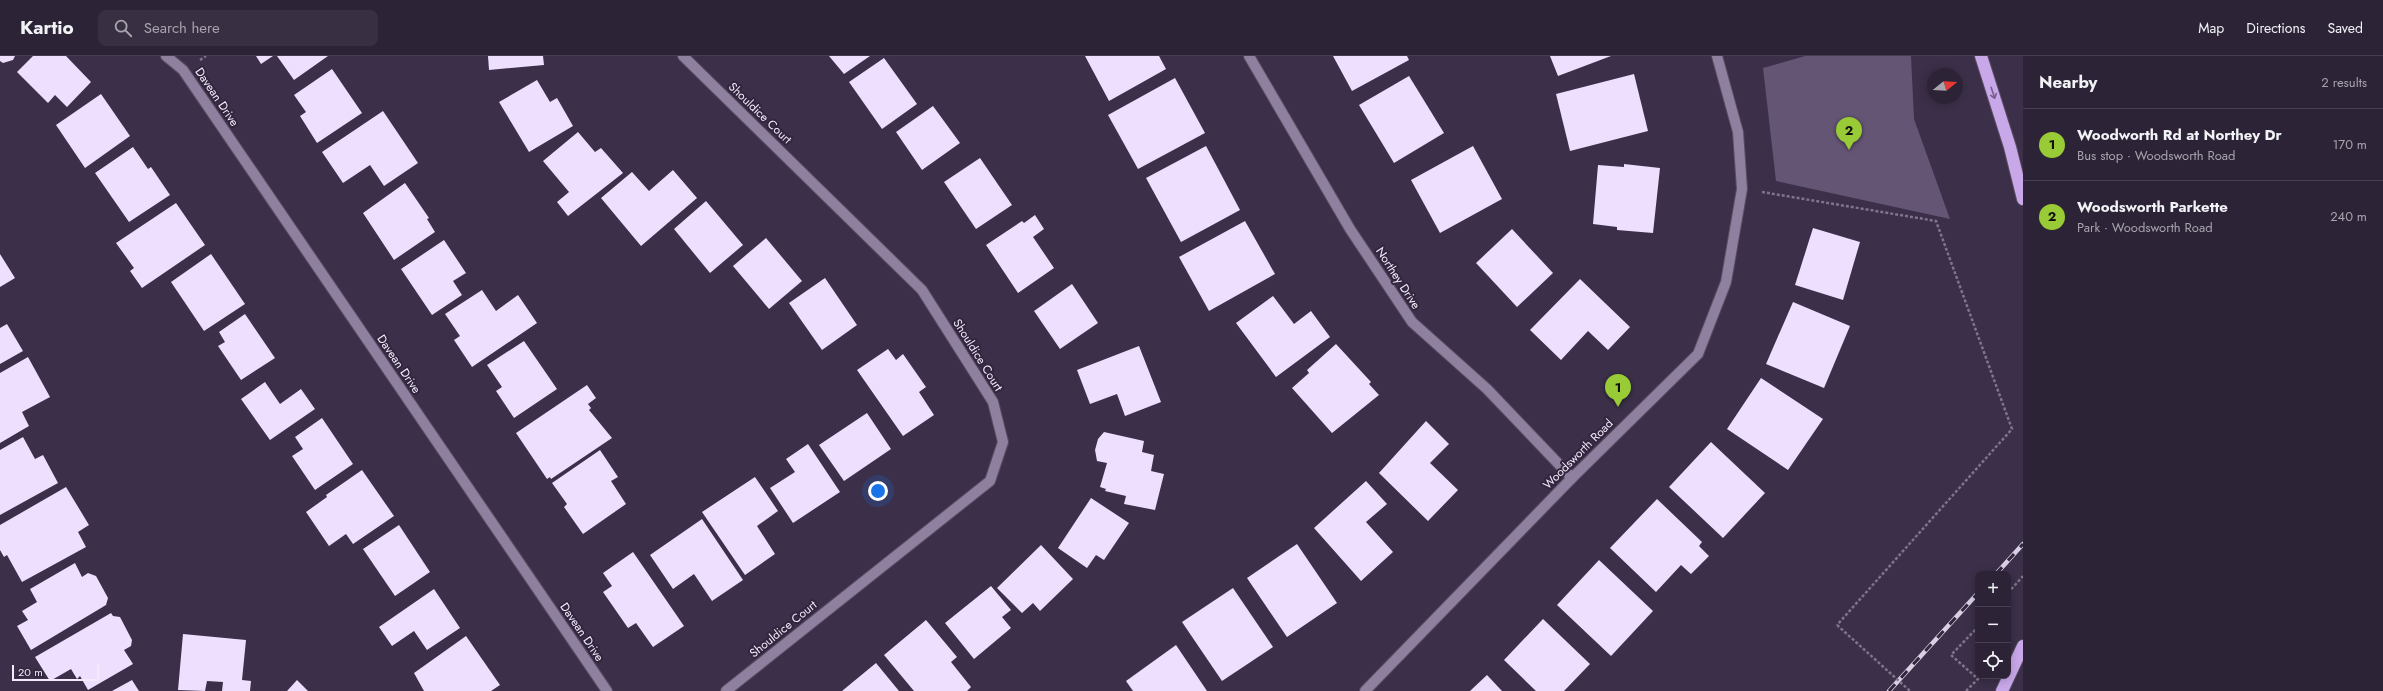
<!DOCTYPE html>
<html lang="en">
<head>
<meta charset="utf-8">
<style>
	body { margin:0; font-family:Jost,sans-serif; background:#392f42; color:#f1f3f6 }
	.controls { position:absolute; right:12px; bottom:12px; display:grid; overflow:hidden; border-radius:8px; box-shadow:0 2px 10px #0003 }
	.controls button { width:36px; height:36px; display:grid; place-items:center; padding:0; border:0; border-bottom:1px solid #484052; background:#2d2337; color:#f1f3f6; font:20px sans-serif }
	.compass { position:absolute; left:1927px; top:12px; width:36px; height:36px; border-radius:50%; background:#2d2337; box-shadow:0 2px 10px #0003; rotate:72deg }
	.scale { position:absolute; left:12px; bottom:10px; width:87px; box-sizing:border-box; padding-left:4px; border:2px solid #f3ebfc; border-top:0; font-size:11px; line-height:14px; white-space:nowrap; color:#f3ebfc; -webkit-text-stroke:3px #32253e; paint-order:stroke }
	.you { position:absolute; left:878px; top:435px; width:14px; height:14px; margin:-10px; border:3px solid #fff; border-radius:50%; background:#1a73e8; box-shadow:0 0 0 6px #1a73e833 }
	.badge { display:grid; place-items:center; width:26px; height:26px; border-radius:50%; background:#99cb36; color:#111; font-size:13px; font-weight:700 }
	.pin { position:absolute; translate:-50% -33px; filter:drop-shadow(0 1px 2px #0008) }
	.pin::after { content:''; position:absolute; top:21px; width:14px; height:12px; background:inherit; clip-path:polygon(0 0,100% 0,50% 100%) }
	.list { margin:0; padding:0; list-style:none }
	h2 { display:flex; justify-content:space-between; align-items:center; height:52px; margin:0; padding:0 16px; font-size:17px }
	h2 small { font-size:13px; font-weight:400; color:#a7a4ad }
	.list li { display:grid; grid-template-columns:26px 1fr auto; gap:12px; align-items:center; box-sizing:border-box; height:72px; padding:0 16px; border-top:1px solid #484052 }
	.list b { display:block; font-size:15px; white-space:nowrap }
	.list p { margin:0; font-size:13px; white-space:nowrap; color:#a7a4ad }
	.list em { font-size:13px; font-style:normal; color:#a7a4ad }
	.icon { flex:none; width:22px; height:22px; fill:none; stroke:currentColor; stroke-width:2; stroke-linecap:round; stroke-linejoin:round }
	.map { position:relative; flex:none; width:2023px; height:635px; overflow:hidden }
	header { display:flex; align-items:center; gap:24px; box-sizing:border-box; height:56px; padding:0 20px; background:#2d2337; border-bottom:1px solid #484052 }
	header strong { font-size:19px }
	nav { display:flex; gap:22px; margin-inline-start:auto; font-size:14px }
	.search { width:280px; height:36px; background:#392f42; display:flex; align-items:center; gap:10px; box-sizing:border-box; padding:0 14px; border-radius:8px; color:#a7a4ad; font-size:15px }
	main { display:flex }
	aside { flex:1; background:#2d2337 }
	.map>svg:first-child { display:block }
</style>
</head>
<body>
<header>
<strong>Kartio</strong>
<div class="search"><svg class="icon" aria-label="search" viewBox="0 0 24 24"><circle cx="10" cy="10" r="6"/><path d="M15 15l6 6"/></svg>Search here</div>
<nav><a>Map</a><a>Directions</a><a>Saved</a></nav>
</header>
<main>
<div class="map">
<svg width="2023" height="635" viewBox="0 0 2023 635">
	<rect width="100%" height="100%" fill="#3c2f49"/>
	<polygon fill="#645574" points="1805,0 1911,0 1914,63 1950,163 1776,125 1763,12"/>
	<g fill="#eedfff">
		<polygon points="0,0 15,0 13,4 3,7 0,5"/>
		<polygon points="33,0 66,0 91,26 67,51 55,39 48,47 17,16"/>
		<polygon points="256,0 273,0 261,8"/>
		<polygon points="277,0 328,0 294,24"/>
		<polygon points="488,0 543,0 544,9 489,14"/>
		<polygon points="829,0 870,0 844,18"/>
		<polygon points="1085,0 1159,0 1166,13 1109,45"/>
		<polygon points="1333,0 1407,0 1409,4 1352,35"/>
		<polygon points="1550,0 1611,0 1558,20"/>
		<polygon points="884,2 917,48 882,73 849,26"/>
		<polygon points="332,13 362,57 317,87 300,60 306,56 294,39"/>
		<polygon points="1634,18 1648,75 1570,95 1556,38"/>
		<polygon points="1409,20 1444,77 1394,107 1359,49"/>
		<polygon points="1175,22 1205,77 1138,113 1108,59"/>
		<polygon points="537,24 550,46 557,42 573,70 529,96 499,46"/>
		<polygon points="101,38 130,80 85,112 56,69"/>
		<polygon points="933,50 960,87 922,114 896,76"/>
		<polygon points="383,55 418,107 384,130 370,109 343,127 322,96"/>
		<polygon points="578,76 595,96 601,92 623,117 568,160 557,146 569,136 543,105"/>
		<polygon points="1206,90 1240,154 1181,186 1146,122"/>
		<polygon points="1473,90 1502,143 1440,177 1411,124"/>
		<polygon points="133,91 148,113 151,111 170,139 129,166 95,117"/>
		<polygon points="980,102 1012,149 976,173 944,126"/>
		<polygon points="1624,108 1660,112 1653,177 1617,174 1617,171 1593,168 1598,109 1624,111"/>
		<polygon points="673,114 697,142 641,190 601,142 632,116 649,135"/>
		<polygon points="405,127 429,162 427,163 435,176 394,204 363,157"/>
		<polygon points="706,145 743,189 710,217 674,173"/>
		<polygon points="176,147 205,189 142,232 130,215 134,212 116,187"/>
		<polygon points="1035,159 1044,173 1033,181 1054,212 1018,237 986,189 1022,165 1024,167"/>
		<polygon points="1245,165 1275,218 1209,255 1179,201"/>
		<polygon points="1813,172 1860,186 1843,244 1795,229"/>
		<polygon points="1512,173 1553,217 1517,251 1476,207"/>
		<polygon points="766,182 802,225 769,253 733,210"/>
		<polygon points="444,184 466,217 453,225 462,239 432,259 401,213"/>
		<polygon points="0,198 15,222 0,231"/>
		<polygon points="211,198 245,248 204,275 171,226"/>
		<polygon points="825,222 857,269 822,294 789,247"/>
		<polygon points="1580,223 1630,271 1608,294 1588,275 1561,304 1530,274"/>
		<polygon points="1072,228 1098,267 1060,293 1034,255"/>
		<polygon points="482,234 496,255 518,239 537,267 472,311 454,284 460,280 445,258"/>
		<polygon points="1273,240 1294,268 1311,255 1330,281 1276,321 1236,267"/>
		<polygon points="1793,246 1850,270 1824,332 1766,308"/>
		<polygon points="245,258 275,302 241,324 218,290 225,286 219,276"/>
		<polygon points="7,268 23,295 0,308 0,272"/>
		<polygon points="524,285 557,333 514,362 496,335 502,331 487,309"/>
		<polygon points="1336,288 1371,326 1369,328 1379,339 1332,377 1292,332 1309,317 1307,314"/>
		<polygon points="1139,290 1161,346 1125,360 1117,338 1090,348 1077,314"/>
		<polygon points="888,293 896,304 903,298 926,331 919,336 934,359 903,380 857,314"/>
		<polygon points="28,301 50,341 22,356 29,370 0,387 0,317"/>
		<polygon points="1761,322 1823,363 1788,414 1727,373"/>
		<polygon points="265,326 280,348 301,333 315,353 270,384 241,343"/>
		<polygon points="587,329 596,342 588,348 591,352 589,354 612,382 551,423 550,421 547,423 516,377"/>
		<polygon points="867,357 891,393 844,425 819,389"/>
		<polygon points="322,362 353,408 315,434 292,400 303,393 295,381"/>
		<polygon points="1426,365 1449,388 1430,407 1458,434 1428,465 1379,417"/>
		<polygon points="1104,376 1144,385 1142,396 1154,399 1151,415 1164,418 1155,454 1124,448 1126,440 1105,435 1106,433 1100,431 1107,407 1097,405 1095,394 1098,383"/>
		<polygon points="23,381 35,403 43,399 58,427 0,459 0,394"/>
		<polygon points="1711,386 1765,437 1723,482 1669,431"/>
		<polygon points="808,388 840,436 793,467 770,432 795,416 786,403"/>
		<polygon points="600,394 618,421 611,425 626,448 583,478 564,451 567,448 552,427"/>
		<polygon points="362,414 394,460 353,488 346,478 329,490 306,456 327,441 326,439"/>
		<polygon points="755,421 778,455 757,470 775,498 745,519 702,456"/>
		<polygon points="1366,425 1387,448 1366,466 1393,496 1361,525 1314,472"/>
		<polygon points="66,431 89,469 78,476 86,491 22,526 7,499 4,501 0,494 0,469"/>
		<polygon points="1091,442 1129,467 1104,504 1096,499 1087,512 1058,492"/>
		<polygon points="1657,443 1702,486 1699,490 1709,500 1691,518 1681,509 1656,536 1610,492"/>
		<polygon points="702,463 743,524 712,545 694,518 673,533 650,499"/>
		<polygon points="399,469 430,516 395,540 363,493"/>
		<polygon points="1297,488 1337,547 1287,581 1247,522"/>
		<polygon points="1041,489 1073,523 1040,555 1033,547 1022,557 997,532"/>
		<polygon points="633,496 684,570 653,591 636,567 628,572 603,536 612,530 603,517"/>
		<polygon points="1599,504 1653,555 1611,600 1557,549"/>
		<polygon points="75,507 82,521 88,517 96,520 108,542 106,549 31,594 17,570 28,564 22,555 37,546 30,533"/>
		<polygon points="991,530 1011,554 1002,561 1011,572 974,603 945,567"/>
		<polygon points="1233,532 1273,591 1222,625 1182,566"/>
		<polygon points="434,533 460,572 427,594 414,575 392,590 379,571"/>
		<polygon points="111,557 113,560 120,561 132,584 131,590 124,594 133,608 88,634 80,620 77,623 71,613 50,625 35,601"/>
		<polygon points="1543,563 1590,608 1564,635 1536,635 1504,604"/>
		<polygon points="926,564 957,601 951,606 971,631 967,635 914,635 884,599"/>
		<polygon points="183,578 246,584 242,624 251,625 250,635 222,635 223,626 207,625 205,635 178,634"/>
		<polygon points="466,580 500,629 491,635 424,635 414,617"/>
		<polygon points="1176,589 1207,635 1133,635 1126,625"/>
		<polygon points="876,607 899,635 842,635"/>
		<polygon points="1487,619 1502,635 1470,635"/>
		<polygon points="132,624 139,635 112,635"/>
		<polygon points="297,624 308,635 287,635"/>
	</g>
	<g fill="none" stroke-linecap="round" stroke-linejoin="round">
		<defs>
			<g id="street">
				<polyline points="166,0 183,14 607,635"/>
				<polyline points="683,0 922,234 993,346 1003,386 990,425 726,635"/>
				<polyline points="1249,0 1350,173 1412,266 1487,333 1572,422"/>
				<polyline points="1365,635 1572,422 1698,298 1726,226 1742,133 1738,76 1717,0"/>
			</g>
			<g id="highway">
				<polyline points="1981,0 2010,91 2023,143"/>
				<polyline points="2002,635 2023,590"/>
			</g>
		</defs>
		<use href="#street" stroke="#594d64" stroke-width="12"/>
		<use href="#highway" stroke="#594d64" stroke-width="14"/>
		<g stroke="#7f748a" stroke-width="2.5" stroke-dasharray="3 2" stroke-linecap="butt">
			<polyline points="200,4 206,0"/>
			<polyline points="1762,136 1936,165 2012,373 1837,569"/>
			<polyline points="2008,537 2023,520"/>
			<polyline points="1966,635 1978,623 1951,599 1978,571"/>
		</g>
		<use href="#street" stroke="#8f809f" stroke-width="10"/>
		<use href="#highway" stroke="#c9a8ea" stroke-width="12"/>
		<defs>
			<g id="rail">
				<polyline points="1996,518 2023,488"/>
				<polyline points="1889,635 1978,537"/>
			</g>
		</defs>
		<use href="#rail" stroke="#d9d0e3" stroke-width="4.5"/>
		<use href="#rail" stroke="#32253e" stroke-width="3" stroke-dasharray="9" stroke-linecap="butt"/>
		<polyline stroke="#7f748a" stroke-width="2.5" stroke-dasharray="3 2" stroke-linecap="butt" points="1837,569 1910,635"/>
	</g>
	<defs><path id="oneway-shaft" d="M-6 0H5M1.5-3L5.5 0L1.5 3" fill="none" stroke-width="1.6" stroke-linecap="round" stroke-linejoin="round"/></defs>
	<use stroke="#76608b" href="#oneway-shaft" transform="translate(1993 37) rotate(72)"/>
	<g text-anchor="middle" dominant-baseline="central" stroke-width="4" stroke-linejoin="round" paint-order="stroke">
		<g font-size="12" fill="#f3ebfc" stroke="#32253e">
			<text transform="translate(217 41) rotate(56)">Davean Drive</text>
			<text transform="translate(760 57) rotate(44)">Shouldice Court</text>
			<text transform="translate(1398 222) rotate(57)">Northey Drive</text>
			<text transform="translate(978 299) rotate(58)">Shouldice Court</text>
			<text transform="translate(399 308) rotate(56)">Davean Drive</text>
			<text transform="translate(1578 398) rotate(-45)">Woodsworth Road</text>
			<text transform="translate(783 573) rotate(-39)">Shouldice Court</text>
			<text transform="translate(582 576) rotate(56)">Davean Drive</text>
		</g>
	</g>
</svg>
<div class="controls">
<button>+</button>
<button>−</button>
<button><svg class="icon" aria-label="locate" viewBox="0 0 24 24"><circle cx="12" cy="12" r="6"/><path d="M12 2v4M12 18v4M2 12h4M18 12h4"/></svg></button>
</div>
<svg class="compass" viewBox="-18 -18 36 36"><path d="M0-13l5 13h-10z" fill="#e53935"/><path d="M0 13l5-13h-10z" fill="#a7a4ad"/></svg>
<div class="scale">20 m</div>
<div class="you"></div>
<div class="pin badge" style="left:1618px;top:351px">1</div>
<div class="pin badge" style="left:1849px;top:94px">2</div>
</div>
<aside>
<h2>Nearby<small>2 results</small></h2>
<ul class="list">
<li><span class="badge">1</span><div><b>Woodworth Rd at Northey Dr</b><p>Bus stop · Woodsworth Road</p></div><em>170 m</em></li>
<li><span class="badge">2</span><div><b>Woodsworth Parkette</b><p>Park · Woodsworth Road</p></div><em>240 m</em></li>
</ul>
</aside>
</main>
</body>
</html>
